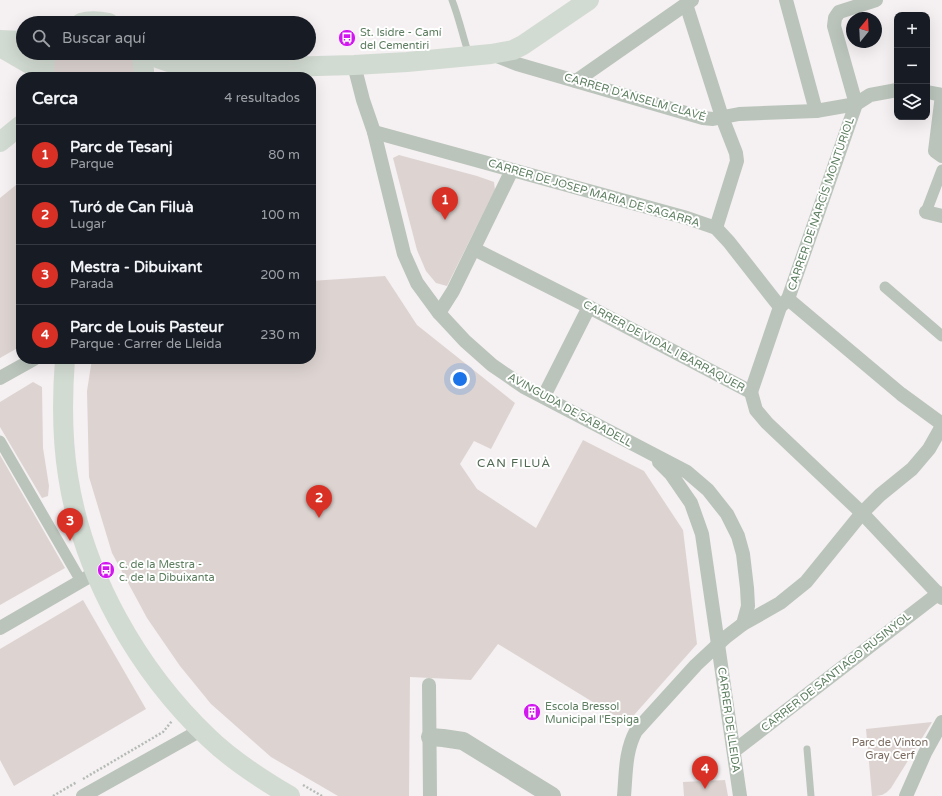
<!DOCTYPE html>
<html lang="es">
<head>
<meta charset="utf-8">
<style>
	body { margin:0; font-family:"Varela Round",sans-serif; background:#242831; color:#f1f3f6 }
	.controls { position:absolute; right:12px; top:12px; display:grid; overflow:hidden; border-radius:8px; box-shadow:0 4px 16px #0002 }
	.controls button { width:36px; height:36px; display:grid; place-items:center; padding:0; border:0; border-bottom:1px solid #363941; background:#171b24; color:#f1f3f6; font:20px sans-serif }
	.compass { position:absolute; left:846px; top:12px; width:36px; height:36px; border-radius:50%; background:#171b24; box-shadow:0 4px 16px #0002; rotate:18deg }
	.you { position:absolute; left:460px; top:379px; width:14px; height:14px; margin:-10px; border:3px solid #fff; border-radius:50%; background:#1a73e8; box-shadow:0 0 0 6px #1a73e833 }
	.badge { display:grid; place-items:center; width:26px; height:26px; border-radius:50%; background:#d93025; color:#fff; font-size:13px; font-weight:700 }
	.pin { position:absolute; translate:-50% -33px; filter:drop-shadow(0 1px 2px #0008) }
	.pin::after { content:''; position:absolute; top:21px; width:14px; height:12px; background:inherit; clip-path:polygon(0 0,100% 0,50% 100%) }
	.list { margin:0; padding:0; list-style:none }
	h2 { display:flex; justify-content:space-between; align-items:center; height:52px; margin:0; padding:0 16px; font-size:17px }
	h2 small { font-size:13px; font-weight:400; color:#9ea1a6 }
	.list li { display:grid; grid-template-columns:26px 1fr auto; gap:12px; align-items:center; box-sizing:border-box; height:60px; padding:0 16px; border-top:1px solid #363941 }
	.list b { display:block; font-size:15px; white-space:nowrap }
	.list p { margin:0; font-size:13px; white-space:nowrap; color:#9ea1a6 }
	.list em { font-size:13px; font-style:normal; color:#9ea1a6 }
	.icon { flex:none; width:22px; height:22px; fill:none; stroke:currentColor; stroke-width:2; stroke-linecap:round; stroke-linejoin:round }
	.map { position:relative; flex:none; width:942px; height:796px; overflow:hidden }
	.search { position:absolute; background:#171b24; box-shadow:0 4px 16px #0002; left:16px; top:16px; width:300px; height:44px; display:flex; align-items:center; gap:10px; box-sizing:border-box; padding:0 14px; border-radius:22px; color:#9ea1a6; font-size:15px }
	.panel { position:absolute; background:#171b24; box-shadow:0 4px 16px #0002; left:16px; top:72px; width:300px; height:292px; border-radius:16px }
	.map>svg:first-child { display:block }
</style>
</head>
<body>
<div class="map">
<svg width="942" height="796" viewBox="0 0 942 796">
	<rect width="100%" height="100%" fill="#f5f0f2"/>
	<g fill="#ddd4d1">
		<polygon points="46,53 141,53 144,77 43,77"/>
		<polygon points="399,155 477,176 494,182 495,190 447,286 436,283 426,271 417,250 393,158"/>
		<polygon points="21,181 21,346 0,358 0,198"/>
		<polygon points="385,276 417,325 515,403 491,449 474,441 460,464 477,489 536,528 583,440 644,471 683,530 697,644 627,723 498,644 471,680 410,677 409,796 338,796 271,757 211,704 180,666 147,618 112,553 89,477 87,391 92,359 311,359 311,281"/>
		<polygon points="33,382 42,387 43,448 49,486 48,496 42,498 0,427 0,402"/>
		<polygon points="0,455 65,568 0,605"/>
		<polygon points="83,600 146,709 14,786 0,760 0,649"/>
		<path d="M932,722L891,788C885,795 881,796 872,796L866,729Z"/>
		<polygon points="725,780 728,796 684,796 683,782"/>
	</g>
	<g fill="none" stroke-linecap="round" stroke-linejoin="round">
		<g stroke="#b3bbb4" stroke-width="2.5" stroke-dasharray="2 2" stroke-linecap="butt">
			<polyline points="83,779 163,732 172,721"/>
			<polyline points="303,785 322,796"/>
			<polyline points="53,796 77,782"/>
		</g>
		<g stroke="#bac4bb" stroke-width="7">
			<path d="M452,0C459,18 463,37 469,55"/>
			<polyline points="807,749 811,796"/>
		</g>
		<g stroke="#bac4bb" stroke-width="11">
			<polyline points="926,212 942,170"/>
			<polyline points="885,287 942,336"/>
			<polyline points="0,441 81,581"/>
		</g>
		<g stroke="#bac4bb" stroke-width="14">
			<polyline points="786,0 816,111"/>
			<polyline points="686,4 722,117 736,153 737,161 716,228"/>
			<polyline points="492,54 517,64 703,118 713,119 739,114 816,111 856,104 870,95 897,90"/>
			<polyline points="354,65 363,100 374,132 404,254 417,283 439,313 465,341 492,365 524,387 687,472 708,490 727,514 738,536 743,554 747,588 748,606 743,624"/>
			<polyline points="576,81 692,0"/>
			<polyline points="927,92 942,95 935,151 942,156"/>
			<polyline points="856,104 834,26 835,18 839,12 876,0"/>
			<polyline points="374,132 687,218 716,228 729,242 780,307"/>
			<polyline points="926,212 942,216"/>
			<polyline points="474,249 589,307 751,392 756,410 767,423 862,513 942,598"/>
			<polyline points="788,299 901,394 942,424"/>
			<polyline points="439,313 453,291 512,170"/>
			<polyline points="0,378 34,359"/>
			<polyline points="751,392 780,307 788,299 856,104"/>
			<polyline points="544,396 589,307"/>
			<polyline points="659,462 671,474 691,503 702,534 740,796"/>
			<polyline points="0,628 95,573"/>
			<polyline points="429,685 430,796"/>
			<polyline points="734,751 939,593"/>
			<polyline points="83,796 201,730"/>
			<path d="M624,796C626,774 625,751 636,731L696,665L726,637L743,624L780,603L806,582L862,513L880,495L912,469L929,449L942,426"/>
			<polyline points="906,796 925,753 942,722"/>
		</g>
		<polyline stroke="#bac4bb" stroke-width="18" points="430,737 443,738 463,741 552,796"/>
		<g stroke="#d2dbd2" stroke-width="20">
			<path d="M81,23C90,20 99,21 109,23"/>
			<polyline points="0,40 23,41"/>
			<polyline points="0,47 33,66 43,73"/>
			<polyline points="141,53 144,70 144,77"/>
			<polyline points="143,53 169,62 203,69 354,65 407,62 491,54 513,50 523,45 589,0"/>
			<polyline points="43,77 46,53"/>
			<polyline points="0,142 21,125"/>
			<path d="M65,359C62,398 62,438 68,476C83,574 138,671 209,738C233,761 261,779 290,796"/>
		</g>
	</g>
	<defs>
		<symbol id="bus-disc" viewBox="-11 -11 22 22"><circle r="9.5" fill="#d216f0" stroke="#fff"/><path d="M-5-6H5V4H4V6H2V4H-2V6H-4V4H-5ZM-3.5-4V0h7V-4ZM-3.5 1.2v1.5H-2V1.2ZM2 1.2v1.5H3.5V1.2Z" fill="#fff"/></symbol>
		<symbol id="building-disc" viewBox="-11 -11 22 22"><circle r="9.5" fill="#d216f0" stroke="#fff"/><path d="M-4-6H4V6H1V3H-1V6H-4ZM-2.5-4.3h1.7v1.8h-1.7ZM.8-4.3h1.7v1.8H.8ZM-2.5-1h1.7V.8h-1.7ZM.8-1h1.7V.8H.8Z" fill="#fff"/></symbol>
	</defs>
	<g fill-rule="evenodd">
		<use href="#bus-disc" x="337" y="28" width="20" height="20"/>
		<use href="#bus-disc" x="96" y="560" width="20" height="20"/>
		<use href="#building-disc" x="522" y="702" width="20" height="20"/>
	</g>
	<g text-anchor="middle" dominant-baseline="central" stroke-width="4" stroke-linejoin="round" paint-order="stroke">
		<g font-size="11" fill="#5d7e60" stroke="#fff" text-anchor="start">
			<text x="360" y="32">St. Isidre - Camí<tspan x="360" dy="13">del Cementiri</tspan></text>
			<text x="119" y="564">c. de la Mestra -<tspan x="119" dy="13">c. de la Dibuixanta</tspan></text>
			<text x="545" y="706">Escola Bressol<tspan x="545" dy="13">Municipal l'Espiga</tspan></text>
		</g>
		<g font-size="11" fill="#5d7e60" stroke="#fff">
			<text transform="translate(635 97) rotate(16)">CARRER D'ANSELM CLAVÉ</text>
			<text transform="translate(594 193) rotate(16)">CARRER DE JOSEP MARIA DE SAGARRA</text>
			<text transform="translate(821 204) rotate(-71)">CARRER DE NARCÍS MONTURIOL</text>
			<text transform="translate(664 346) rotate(28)">CARRER DE VIDAL I BARRAQUER</text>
			<text transform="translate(570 410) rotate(29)">AVINGUDA DE SABADELL</text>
			<text transform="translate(836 672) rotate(-38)">CARRER DE SANTIAGO RUSINYOL</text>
			<text transform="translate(729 720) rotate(82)">CARRER DE LLEIDA</text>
		</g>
		<g font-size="11" fill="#7b6c61" stroke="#fff">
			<text x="890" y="742">Parc de Vinton<tspan x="890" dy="13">Gray Cerf</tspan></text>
		</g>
		<g font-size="12" letter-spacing="1" fill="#506852" stroke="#fff">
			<text x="514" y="463">CAN FILUÀ</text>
		</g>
	</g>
</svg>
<div class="controls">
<button>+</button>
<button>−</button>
<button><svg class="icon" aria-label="layers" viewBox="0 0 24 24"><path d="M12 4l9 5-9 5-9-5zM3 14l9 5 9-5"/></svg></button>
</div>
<svg class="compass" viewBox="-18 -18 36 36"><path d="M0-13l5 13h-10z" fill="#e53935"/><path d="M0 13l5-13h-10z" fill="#9ea1a6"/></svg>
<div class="you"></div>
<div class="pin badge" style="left:445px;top:220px">1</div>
<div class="pin badge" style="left:319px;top:518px">2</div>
<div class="pin badge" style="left:70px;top:541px">3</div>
<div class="pin badge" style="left:705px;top:789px">4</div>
<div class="search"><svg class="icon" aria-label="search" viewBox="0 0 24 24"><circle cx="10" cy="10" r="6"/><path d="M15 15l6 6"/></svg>Buscar aquí</div>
<section class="panel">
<h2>Cerca<small>4 resultados</small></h2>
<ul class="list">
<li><span class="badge">1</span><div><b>Parc de Tesanj</b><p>Parque</p></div><em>80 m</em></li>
<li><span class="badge">2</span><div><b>Turó de Can Filuà</b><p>Lugar</p></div><em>100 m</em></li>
<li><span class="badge">3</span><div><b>Mestra - Dibuixant</b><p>Parada</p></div><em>200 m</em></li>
<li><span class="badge">4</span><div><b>Parc de Louis Pasteur</b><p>Parque · Carrer de Lleida</p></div><em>230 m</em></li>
</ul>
</section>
</div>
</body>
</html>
